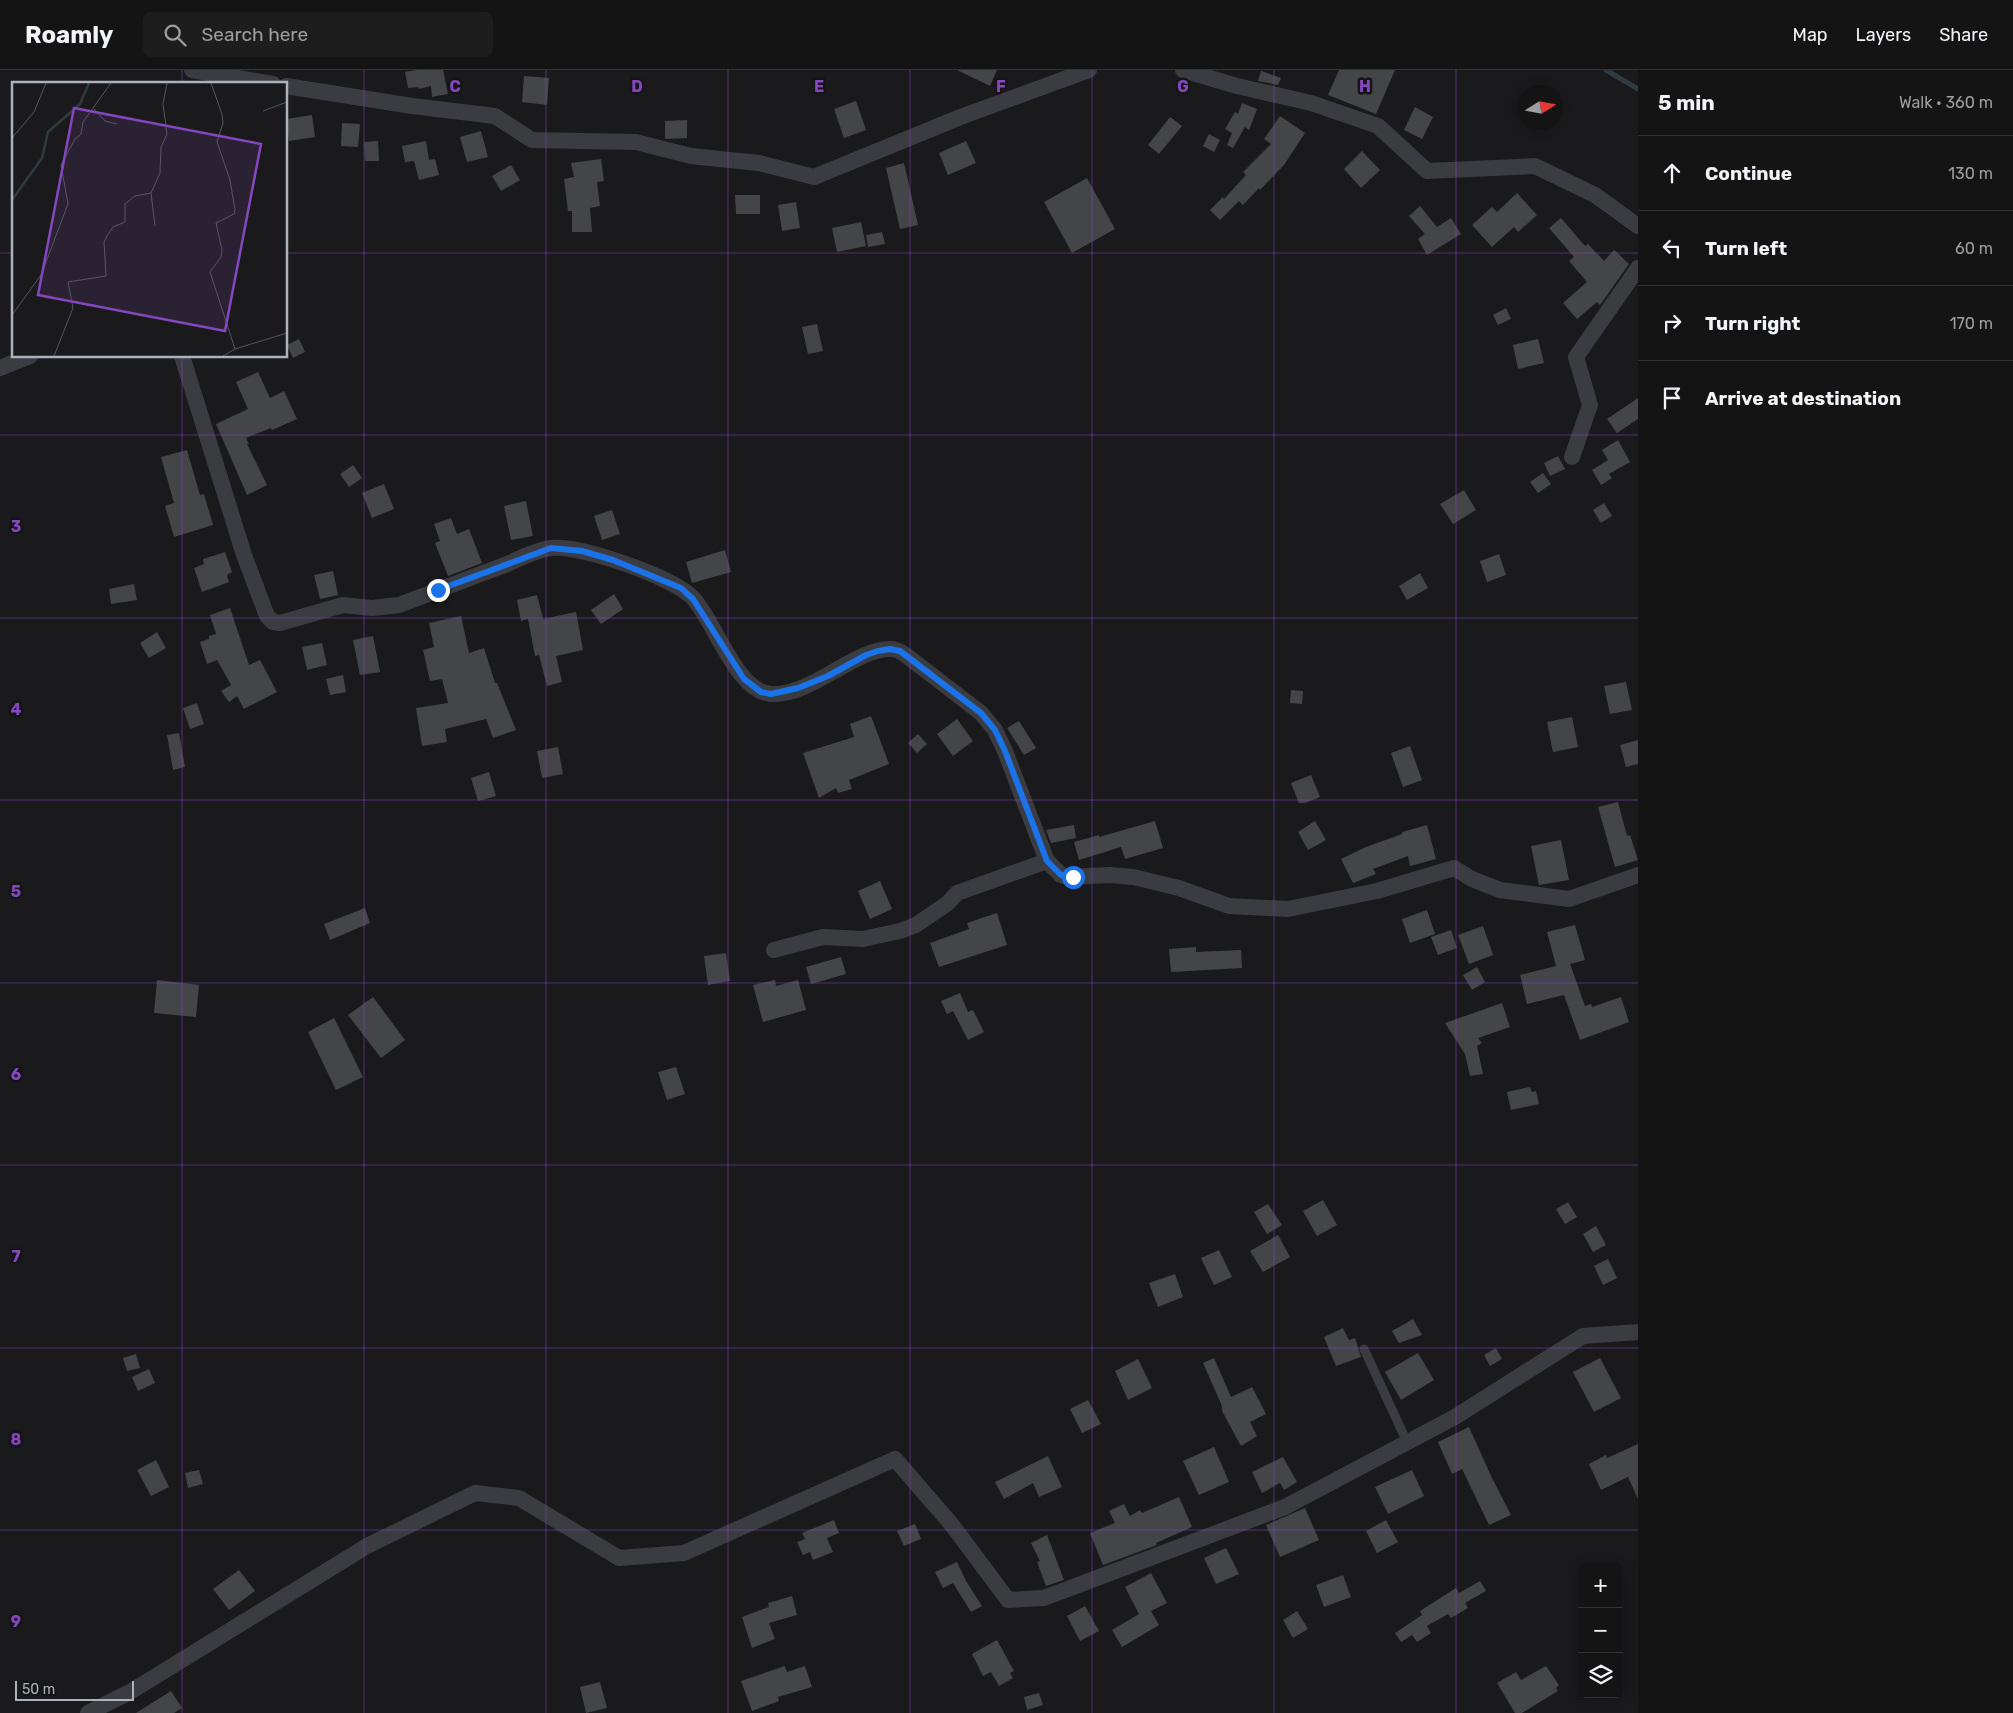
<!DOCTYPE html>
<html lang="en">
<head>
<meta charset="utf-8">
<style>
	body { margin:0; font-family:Rubik,sans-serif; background:#1d1d1e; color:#f1f3f6 }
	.controls { position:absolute; right:15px; bottom:15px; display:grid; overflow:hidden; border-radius:8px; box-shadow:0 2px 12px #0003 }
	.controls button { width:45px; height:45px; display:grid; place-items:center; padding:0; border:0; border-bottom:1px solid #333334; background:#141415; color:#f1f3f6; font:25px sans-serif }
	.compass { position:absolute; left:1518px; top:15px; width:45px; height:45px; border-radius:50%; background:#141415; box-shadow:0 2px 12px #0003; rotate:79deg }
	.scale { position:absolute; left:15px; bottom:12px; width:119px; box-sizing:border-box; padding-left:5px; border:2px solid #acb2bc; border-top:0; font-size:14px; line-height:18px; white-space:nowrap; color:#acb2bc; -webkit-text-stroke:4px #151517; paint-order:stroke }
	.stop { position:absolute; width:15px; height:15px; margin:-11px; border:4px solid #1a73e8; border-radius:50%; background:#fff }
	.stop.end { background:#1a73e8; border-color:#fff; box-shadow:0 1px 5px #0008 }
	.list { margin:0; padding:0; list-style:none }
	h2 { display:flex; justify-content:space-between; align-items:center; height:65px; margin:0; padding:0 20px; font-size:21px }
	h2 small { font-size:16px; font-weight:400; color:#9d9ea0 }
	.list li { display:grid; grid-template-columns:32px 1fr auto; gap:15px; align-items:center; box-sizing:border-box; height:75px; padding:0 20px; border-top:1px solid #333334 }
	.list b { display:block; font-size:19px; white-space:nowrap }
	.list em { font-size:16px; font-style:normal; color:#9d9ea0 }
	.icon { flex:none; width:28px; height:28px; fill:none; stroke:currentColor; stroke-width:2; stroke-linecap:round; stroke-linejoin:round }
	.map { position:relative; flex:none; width:1638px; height:1643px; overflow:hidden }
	header { display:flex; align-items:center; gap:30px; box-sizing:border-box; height:70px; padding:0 25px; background:#141415; border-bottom:1px solid #333334 }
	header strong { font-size:24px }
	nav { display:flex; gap:28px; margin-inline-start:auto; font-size:18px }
	.search { width:350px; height:45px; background:#1d1d1e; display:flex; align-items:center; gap:12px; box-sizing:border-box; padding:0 18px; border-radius:8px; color:#9d9ea0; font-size:19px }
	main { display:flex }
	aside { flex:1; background:#141415 }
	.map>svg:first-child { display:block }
</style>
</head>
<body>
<header>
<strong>Roamly</strong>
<div class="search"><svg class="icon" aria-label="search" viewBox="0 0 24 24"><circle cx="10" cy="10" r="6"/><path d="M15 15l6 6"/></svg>Search here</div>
<nav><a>Map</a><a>Layers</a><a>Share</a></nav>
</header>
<main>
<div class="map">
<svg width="1638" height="1643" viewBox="0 0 1638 1643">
	<rect width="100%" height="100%" fill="#1a1a1c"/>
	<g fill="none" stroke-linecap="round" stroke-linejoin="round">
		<polyline stroke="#2f3a41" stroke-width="5" points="1606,0 1638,19"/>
	</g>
	<g fill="#444549">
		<polygon points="417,0 443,0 448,24 432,27 431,16 419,19 418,17 408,18 405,2"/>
		<polygon points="957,0 997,0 990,16"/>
		<polygon points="1339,0 1395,0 1376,44 1328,25"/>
		<polygon points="1261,1 1281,8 1278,15 1258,11"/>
		<polygon points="524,6 549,8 547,35 522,32"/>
		<polygon points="856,31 866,60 844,68 834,39"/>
		<polygon points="1242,33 1257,39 1249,60 1245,57 1233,78 1227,75 1232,63 1225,59 1235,42 1238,44"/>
		<polygon points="1415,37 1433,47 1422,69 1404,60"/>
		<polygon points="312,45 315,67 289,71 286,49"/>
		<polygon points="1280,46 1305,63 1284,95 1260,120 1259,118 1243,135 1239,131 1220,150 1210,140 1223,127 1224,129 1246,105 1243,102 1271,74 1264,69"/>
		<polygon points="1170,47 1182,56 1159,84 1148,75"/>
		<polygon points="687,50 687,68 665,69 665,51"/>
		<polygon points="342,53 360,54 358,77 341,76"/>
		<polygon points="481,61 488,87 467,92 460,67"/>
		<polygon points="1209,64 1220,70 1214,82 1203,76"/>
		<polygon points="378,71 379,91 365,91 364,72"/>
		<polygon points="426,71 429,90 435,89 439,105 419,110 414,91 405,92 402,76"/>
		<polygon points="966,71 976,93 948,105 939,83"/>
		<polygon points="1362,81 1380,100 1361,118 1344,99"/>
		<polygon points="601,89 604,111 597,112 600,136 590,138 592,162 572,162 572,141 568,141 564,109 574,107 571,93"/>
		<polygon points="904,93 918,155 900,159 886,98"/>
		<polygon points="511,95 520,110 501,121 492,106"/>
		<polygon points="1087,108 1115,159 1072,183 1044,132"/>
		<polygon points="1517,123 1537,145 1518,162 1514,157 1492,177 1472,155 1492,137 1497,142"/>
		<polygon points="735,125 760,125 760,144 736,144"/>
		<polygon points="796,132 800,158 782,161 778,135"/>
		<polygon points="1420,136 1437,157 1451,148 1461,164 1427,185 1418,169 1425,164 1409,146"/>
		<polygon points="1561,148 1585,176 1588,174 1604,191 1614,180 1629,194 1600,235 1597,232 1577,249 1563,233 1587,212 1569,191 1574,187 1549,158"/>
		<polygon points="861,152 866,176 837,182 832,158"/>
		<polygon points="882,162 885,174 868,177 866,165"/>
		<polygon points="1506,238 1511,249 1498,255 1493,245"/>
		<polygon points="817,254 823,281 808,284 802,257"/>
		<polygon points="299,269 305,282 293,288 287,275"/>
		<polygon points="1538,269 1544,293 1518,299 1513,275"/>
		<polygon points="258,302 270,328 284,321 297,349 272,360 271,358 246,368 249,374 247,374 267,415 247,425 216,354 248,339 236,312"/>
		<polygon points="1638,328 1638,349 1617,363 1607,349"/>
		<polygon points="1618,370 1630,392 1609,404 1612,408 1601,415 1592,400 1608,390 1602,380"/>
		<polygon points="187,380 200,425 204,424 213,455 174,467 165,436 174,433 161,387"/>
		<polygon points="1558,386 1565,399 1550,406 1544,393"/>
		<polygon points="353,395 362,408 349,417 340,404"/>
		<polygon points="1543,403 1551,414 1538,423 1530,412"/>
		<polygon points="384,414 394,439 372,448 362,423"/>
		<polygon points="1464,420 1476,440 1453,454 1440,434"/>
		<polygon points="526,431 533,466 511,470 504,436"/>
		<polygon points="1604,433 1612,446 1601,453 1593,440"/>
		<polygon points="612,440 620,464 602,470 594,446"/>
		<polygon points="451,448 457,464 469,459 482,493 448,506 435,473 440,471 434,454"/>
		<polygon points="725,480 731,502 692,513 686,492"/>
		<polygon points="225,482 232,502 227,505 229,512 202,522 194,498 204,494 203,489"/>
		<polygon points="1499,484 1506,505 1487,512 1480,491"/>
		<polygon points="333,501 338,525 320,529 314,505"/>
		<polygon points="1420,503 1428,518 1407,530 1399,516"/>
		<polygon points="134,514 137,530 111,534 109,519"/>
		<polygon points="614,524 623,539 601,554 591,540"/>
		<polygon points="537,525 543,549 576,542 583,580 556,586 562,612 547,616 539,585 535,586 528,549 521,551 517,530"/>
		<polygon points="230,538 249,595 260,590 277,622 244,639 237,626 229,632 221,621 231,615 217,590 207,594 200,572 209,569 209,566 216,564 210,545"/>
		<polygon points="461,546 469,583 484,578 495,613 497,613 516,660 493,668 486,649 445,659 447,672 422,676 416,638 448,633 442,609 430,611 423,580 434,577 429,553"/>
		<polygon points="157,562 166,578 149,588 140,573"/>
		<polygon points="373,566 380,602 360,605 353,570"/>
		<polygon points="322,573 327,595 307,600 302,577"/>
		<polygon points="343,605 346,622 330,625 326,609"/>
		<polygon points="1626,612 1632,640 1610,644 1604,616"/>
		<polygon points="1291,620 1303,621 1302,634 1290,633"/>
		<polygon points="197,633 204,654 190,659 183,638"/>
		<polygon points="871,646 889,694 849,710 852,719 838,723 836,718 819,728 803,683 854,667 850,654"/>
		<polygon points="1572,647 1578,677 1553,682 1547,652"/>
		<polygon points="957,649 973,671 953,686 937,664"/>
		<polygon points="1019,651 1036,678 1024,685 1007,658"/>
		<polygon points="179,663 185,697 173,700 167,665"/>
		<polygon points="918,664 927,674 917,683 908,673"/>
		<polygon points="1638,670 1638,694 1626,697 1620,675"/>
		<polygon points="1410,676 1422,710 1403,717 1391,683"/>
		<polygon points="558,677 563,704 542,708 537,681"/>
		<polygon points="489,702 496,726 478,731 471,708"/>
		<polygon points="1311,705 1320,727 1305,733 1299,733 1291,713"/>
		<polygon points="1618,732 1627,766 1630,765 1638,790 1615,797 1598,737"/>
		<polygon points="1155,751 1163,778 1125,789 1121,777 1079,790 1074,772 1099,765 1099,767"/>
		<polygon points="1315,751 1326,770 1308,780 1298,762"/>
		<polygon points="1074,755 1076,768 1051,773 1046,760"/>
		<polygon points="1427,755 1436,789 1410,796 1408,786 1373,799 1376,804 1353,813 1341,789 1366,777 1402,764 1402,762"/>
		<polygon points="1561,770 1569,810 1539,815 1531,776"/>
		<polygon points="880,811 892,839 870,849 858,821"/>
		<polygon points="365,838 370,853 330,870 324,854"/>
		<polygon points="1427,840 1435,864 1410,873 1402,849"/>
		<polygon points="997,843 1007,875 939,897 930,873 969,859 967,853"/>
		<polygon points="1575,855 1585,890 1570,894 1585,936 1591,934 1592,937 1621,927 1629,952 1580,970 1564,925 1527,934 1520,905 1556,896 1547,862"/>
		<polygon points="1483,856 1493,885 1469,894 1458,865"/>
		<polygon points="1451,860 1457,878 1438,885 1431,867"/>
		<polygon points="1196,877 1196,882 1241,880 1242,898 1171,902 1169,879"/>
		<polygon points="726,883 730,911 708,915 704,886"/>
		<polygon points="841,887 846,904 811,914 806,897"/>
		<polygon points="1477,897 1485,912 1472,920 1463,905"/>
		<polygon points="157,910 199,915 196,947 154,943"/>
		<polygon points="775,910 776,916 798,910 806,940 763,952 753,915"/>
		<polygon points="960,923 968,942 973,940 984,962 968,970 953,941 947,944 941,931"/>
		<polygon points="373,927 405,970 381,988 348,945"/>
		<polygon points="1502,933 1510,957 1478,968 1482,973 1477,976 1483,1004 1470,1006 1465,984 1445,953"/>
		<polygon points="334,948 363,1007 336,1020 308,962"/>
		<polygon points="676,997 685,1024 667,1030 658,1002"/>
		<polygon points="1530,1017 1532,1022 1536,1021 1539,1034 1511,1040 1507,1022"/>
		<polygon points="1323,1130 1337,1155 1317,1166 1303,1141"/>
		<polygon points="1568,1132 1577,1147 1565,1154 1556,1139"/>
		<polygon points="1268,1134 1282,1155 1267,1164 1254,1142"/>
		<polygon points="1596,1156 1606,1175 1593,1182 1583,1164"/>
		<polygon points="1278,1165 1290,1187 1263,1202 1250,1181"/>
		<polygon points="1219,1180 1232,1207 1214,1215 1201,1188"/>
		<polygon points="1608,1189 1617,1208 1603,1215 1594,1196"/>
		<polygon points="1175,1204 1183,1227 1158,1237 1149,1213"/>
		<polygon points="1413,1249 1422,1265 1399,1273 1392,1261"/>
		<polygon points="1343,1258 1349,1270 1355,1268 1361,1287 1336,1296 1324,1267"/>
		<polygon points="1496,1278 1502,1289 1490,1296 1484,1285"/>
		<polygon points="1418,1283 1434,1310 1401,1330 1385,1302"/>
		<polygon points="136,1284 140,1298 127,1301 123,1288"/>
		<polygon points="1214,1288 1231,1327 1252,1317 1266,1344 1250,1352 1257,1366 1241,1376 1222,1341 1222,1336 1203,1293"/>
		<polygon points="1600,1288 1621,1328 1594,1342 1573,1302"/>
		<polygon points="1138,1289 1152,1318 1128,1330 1115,1301"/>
		<polygon points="149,1299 155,1313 138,1321 132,1307"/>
		<polygon points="1088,1330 1101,1354 1082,1363 1070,1339"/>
		<polygon points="1469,1357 1492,1408 1511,1445 1489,1455 1462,1399 1452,1404 1438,1372"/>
		<polygon points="1638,1374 1638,1429 1628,1407 1601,1420 1589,1394 1606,1385 1607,1388"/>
		<polygon points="1214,1377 1229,1412 1199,1425 1183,1391"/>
		<polygon points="1048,1386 1062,1417 1039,1427 1033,1413 1004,1429 995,1412"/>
		<polygon points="1283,1387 1297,1412 1284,1420 1280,1413 1262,1423 1252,1402"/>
		<polygon points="156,1390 169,1417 151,1426 137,1400"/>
		<polygon points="199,1400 203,1414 188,1418 185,1403"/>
		<polygon points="1412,1400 1424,1426 1388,1444 1375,1417"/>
		<polygon points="1179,1427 1192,1457 1156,1473 1157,1475 1103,1495 1090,1463 1115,1453 1109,1441 1124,1434 1130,1446 1140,1440 1142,1443"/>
		<polygon points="1305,1438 1319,1470 1280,1487 1266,1455"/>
		<polygon points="834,1450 839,1463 827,1468 833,1482 813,1490 810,1482 803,1485 797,1472 805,1469 802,1463"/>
		<polygon points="1386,1450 1398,1472 1377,1483 1366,1461"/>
		<polygon points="915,1454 921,1469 904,1476 897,1461"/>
		<polygon points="1047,1465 1064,1510 1046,1516 1037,1492 1040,1491 1031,1473"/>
		<polygon points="1226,1478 1239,1504 1216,1514 1204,1488"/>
		<polygon points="957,1492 966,1511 982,1536 971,1542 953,1513 943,1518 935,1502"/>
		<polygon points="239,1500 255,1521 229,1540 213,1519"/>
		<polygon points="1151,1503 1167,1533 1151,1541 1159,1555 1122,1577 1112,1560 1139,1544 1125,1517"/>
		<polygon points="1343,1505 1351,1527 1324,1537 1316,1515"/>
		<polygon points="1480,1511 1486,1521 1465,1533 1468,1538 1451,1548 1448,1544 1427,1556 1431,1563 1417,1572 1412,1565 1401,1572 1395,1563 1422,1545 1420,1541 1456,1518 1459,1523"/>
		<polygon points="792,1526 797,1545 769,1553 775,1569 752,1578 742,1547 769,1537 768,1533"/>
		<polygon points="1085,1536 1099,1561 1080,1571 1067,1546"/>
		<polygon points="1297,1541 1308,1559 1293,1568 1283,1550"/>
		<polygon points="997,1570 1014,1601 1010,1603 1013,1608 999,1616 991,1602 983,1606 972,1584"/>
		<polygon points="785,1596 787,1602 805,1596 812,1617 778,1627 779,1631 752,1641 741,1611"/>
		<polygon points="1546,1596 1559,1615 1556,1618 1558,1621 1522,1643 1515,1643 1497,1613 1516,1602 1521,1610"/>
		<polygon points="600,1612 607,1638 586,1643 580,1617"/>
		<polygon points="171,1621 182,1638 174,1643 136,1643"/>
		<polygon points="1039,1623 1043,1635 1027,1640 1024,1627"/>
	</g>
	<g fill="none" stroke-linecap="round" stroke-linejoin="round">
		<polyline stroke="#3b3c41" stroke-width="9" points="1364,1279 1407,1372"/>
		<g stroke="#3b3c41" stroke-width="16">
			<polyline points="192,0 273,14"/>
			<polyline points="1183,0 1237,16 1311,33 1378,56 1427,101 1535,96 1595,125 1638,156"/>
			<polyline points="286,16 412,36 495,46 532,70 636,72 691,86 759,93 814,107 963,46 1089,0"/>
			<path d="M182,286L244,485L267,546L273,552L280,553L343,535L372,538L399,535C434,522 469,508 505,495C519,489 535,480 551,478C581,475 670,506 692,527C714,549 736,622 771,624C812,626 854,579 890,579C897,579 902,582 907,586L981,643L995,660L1005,681L1047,791"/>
			<polyline points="0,298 30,286"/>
			<polyline points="1572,387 1590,335 1576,287 1638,198"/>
			<polyline points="774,880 823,867 863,869 900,861 916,855 948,833 957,823 1047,791 1061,805 1067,807 1111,805 1133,807 1179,818 1229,836 1288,839 1377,821 1454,798 1472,809 1500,820 1569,829 1638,805"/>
			<polyline points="88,1643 130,1622 367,1476 475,1423 519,1428 619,1488 684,1483 895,1389 952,1455 1008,1530 1044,1528 1285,1437 1455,1347 1583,1266 1638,1262"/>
		</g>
	</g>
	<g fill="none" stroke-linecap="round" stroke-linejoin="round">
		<polyline stroke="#1a73e8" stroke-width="6" points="438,520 551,478 582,481 613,490 681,518 693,529 744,609 761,622 771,624 798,618 828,606 866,585 878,581 890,579 900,581 981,643 995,660 1005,681 1047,791 1061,805 1073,807"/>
	</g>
	<path fill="none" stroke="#8547be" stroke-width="1" stroke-opacity="0.55" d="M182,0V14M364,0V1643M546,0V1643M728,0V1643M910,0V1643M1092,0V1643M1274,0V1643M1456,0V1643M0,183H14M286,183H1638M182,286V1643M0,365H1638M0,548H1638M0,730H1638M0,913H1638M0,1095H1638M0,1278H1638M0,1460H1638"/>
	<g transform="translate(12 12)">
		<rect width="275" height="275" fill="#1a1a1c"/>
		<path fill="none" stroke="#2f3a41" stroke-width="2.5" d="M0,118L30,76L36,50L68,22L77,1"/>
		<path fill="none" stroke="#54575c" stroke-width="1" d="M199,1L210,32L211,41L205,60L218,98L223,128L222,132L204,141L210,168L209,175L198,190L223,267M82,27L93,39L105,42M251,29L275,20M0,56L22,30L34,1M143,144L139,111L148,91L149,65L155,52L151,22L155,1M0,233L29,193L56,122L49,83L63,57L69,52L71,40L99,1M42,274L61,226L56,200L94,194L92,160L95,154L101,145L113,140V122L123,114L139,111M211,274L223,267L275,251"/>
		<path fill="#8547be" fill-opacity="0.15" stroke="#8547be" stroke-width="2.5" d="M62,26L249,62L213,249L26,213Z"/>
		<rect width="275" height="275" fill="none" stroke="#acb2bc" stroke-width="2.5"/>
	</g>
	<g font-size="16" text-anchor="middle" font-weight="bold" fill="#8547be" stroke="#151517" stroke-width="5" stroke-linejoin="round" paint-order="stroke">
		<text x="455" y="22">C</text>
		<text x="637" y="22">D</text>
		<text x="819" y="22">E</text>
		<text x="1001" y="22">F</text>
		<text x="1183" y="22">G</text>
		<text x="1365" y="22">H</text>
		<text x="16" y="462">3</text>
		<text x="16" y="645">4</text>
		<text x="16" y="827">5</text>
		<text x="16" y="1010">6</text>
		<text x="16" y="1192">7</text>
		<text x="16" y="1375">8</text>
		<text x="16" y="1557">9</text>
	</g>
</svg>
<div class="controls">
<button>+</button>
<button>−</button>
<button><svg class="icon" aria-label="layers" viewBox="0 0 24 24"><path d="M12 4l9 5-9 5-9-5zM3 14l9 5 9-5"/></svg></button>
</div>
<svg class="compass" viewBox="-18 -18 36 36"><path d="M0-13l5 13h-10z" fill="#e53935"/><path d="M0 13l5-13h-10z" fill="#9d9ea0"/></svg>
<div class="scale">50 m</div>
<div class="stop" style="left:1073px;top:807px"></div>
<div class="stop end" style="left:438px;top:520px"></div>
</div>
<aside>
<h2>5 min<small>Walk · 360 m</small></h2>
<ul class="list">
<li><svg class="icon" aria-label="ahead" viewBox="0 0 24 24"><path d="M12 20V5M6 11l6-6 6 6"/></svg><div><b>Continue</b></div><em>130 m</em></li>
<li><svg class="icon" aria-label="left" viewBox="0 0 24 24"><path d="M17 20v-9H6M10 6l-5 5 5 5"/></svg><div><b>Turn left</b></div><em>60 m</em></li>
<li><svg class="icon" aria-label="right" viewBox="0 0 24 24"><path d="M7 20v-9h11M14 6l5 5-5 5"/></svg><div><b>Turn right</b></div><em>170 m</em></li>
<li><svg class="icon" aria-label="arrive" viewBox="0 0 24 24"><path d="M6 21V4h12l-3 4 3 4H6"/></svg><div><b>Arrive at destination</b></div></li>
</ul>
</aside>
</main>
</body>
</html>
